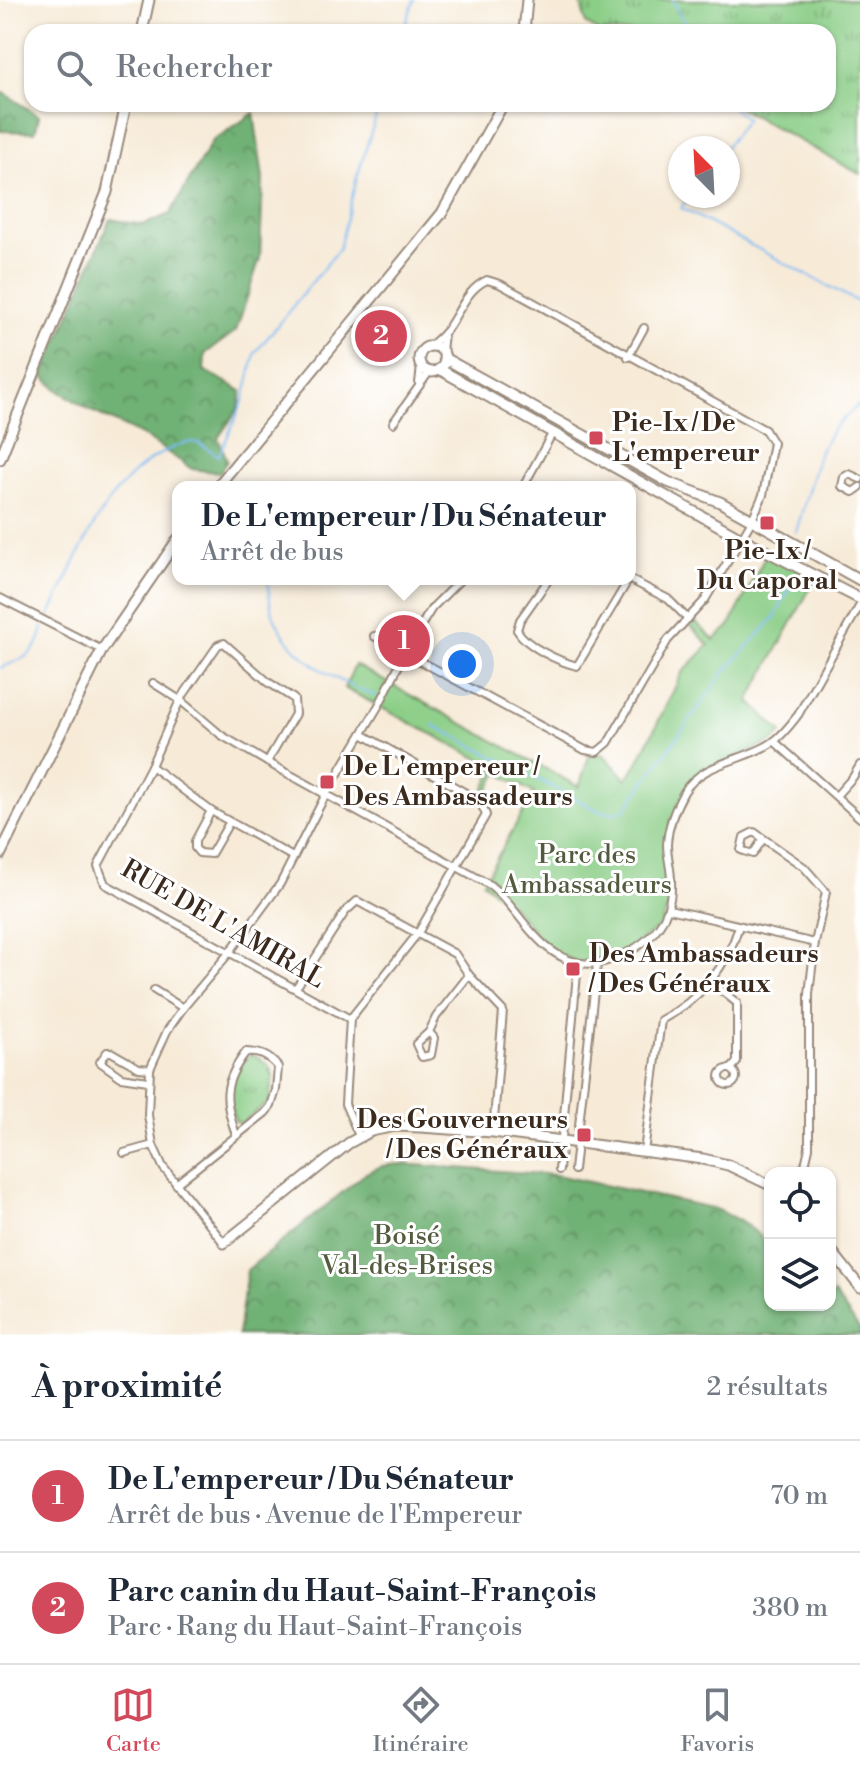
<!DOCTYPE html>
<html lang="fr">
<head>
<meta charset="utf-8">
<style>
	body { margin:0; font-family:"Libre Bodoni",serif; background:#f2f2f3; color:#1f2937 }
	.controls { position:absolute; right:24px; bottom:24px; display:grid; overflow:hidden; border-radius:16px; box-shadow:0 2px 6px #0004 }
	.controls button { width:72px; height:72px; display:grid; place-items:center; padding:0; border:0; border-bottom:2px solid #e0e1e3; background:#fff; color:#1f2937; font:40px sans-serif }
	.compass { position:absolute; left:668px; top:136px; width:72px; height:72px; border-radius:50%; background:#fff; box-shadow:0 2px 6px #0004; rotate:336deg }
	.you { position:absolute; left:462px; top:664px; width:28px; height:28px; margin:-20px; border:6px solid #fff; border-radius:50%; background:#1a73e8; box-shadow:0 0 0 12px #1a73e833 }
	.badge { display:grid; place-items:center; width:52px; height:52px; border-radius:50%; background:#d1495b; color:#fff; font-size:26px; font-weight:700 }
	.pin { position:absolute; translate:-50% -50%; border:4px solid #fff; box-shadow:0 2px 8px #0006 }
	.popup { position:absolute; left:172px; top:481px; width:464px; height:104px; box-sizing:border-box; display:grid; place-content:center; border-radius:16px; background:#fff; filter:drop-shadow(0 2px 6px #0005); font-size:26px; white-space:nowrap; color:#747a83 }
	.popup b { font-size:30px; color:#1f2937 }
	.popup::after { content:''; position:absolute; left:50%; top:100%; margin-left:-16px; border:16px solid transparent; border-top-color:#fff }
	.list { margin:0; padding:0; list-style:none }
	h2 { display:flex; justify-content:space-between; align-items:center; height:104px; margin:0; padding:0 32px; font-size:34px }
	h2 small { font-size:26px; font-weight:400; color:#747a83 }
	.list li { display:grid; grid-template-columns:52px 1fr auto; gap:24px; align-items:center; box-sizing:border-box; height:112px; padding:0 32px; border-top:2px solid #e0e1e3 }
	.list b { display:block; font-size:30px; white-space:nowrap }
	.list p { margin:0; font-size:26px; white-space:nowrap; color:#747a83 }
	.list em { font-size:26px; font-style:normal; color:#747a83 }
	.icon { flex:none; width:44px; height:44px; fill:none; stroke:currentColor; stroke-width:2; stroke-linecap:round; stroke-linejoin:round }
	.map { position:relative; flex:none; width:860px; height:1335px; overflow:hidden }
	.search { position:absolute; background:#fff; box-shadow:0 2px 6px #0004; left:24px; right:24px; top:24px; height:88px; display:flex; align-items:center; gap:20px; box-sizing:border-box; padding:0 28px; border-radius:24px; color:#747a83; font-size:30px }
	.sheet { height:328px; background:#fff }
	nav { display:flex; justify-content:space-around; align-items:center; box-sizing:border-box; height:112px; border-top:2px solid #e0e1e3; background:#fff; font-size:22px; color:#747a83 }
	nav a { display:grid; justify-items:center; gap:4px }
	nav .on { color:#d1495b }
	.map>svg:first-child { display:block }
</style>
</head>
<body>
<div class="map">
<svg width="860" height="1335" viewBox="0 0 860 1335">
	<defs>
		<pattern id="grass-tufts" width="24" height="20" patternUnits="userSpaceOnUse" patternTransform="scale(2)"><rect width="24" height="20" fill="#8bce87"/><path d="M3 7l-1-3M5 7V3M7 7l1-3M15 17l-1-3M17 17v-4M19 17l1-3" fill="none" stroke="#73a76e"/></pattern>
		<pattern id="forest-crowns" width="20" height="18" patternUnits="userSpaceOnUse" patternTransform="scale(2)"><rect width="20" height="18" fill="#70b174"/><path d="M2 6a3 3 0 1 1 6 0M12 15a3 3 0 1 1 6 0" fill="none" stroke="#5d905f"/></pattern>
	</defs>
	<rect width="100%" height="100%" fill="#fff"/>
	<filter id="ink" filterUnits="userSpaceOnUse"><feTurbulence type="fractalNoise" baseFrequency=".0125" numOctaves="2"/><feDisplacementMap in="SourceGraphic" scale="16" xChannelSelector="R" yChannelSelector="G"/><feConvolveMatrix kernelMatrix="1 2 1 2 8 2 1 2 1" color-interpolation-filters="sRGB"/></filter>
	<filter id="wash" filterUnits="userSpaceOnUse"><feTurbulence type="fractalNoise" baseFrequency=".006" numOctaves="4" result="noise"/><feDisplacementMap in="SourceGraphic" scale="32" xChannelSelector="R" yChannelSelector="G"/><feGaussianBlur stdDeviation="1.8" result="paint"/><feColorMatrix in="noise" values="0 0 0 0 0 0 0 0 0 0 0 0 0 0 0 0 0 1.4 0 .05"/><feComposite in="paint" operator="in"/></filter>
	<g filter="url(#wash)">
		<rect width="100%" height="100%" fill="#f7ebd8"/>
		<g fill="url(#grass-tufts)" stroke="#637c52" stroke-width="2">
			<polygon points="580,0 860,0 860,174 732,104 828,104 828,32 599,32 586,24"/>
			<path d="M253,1054C280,1071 273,1073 269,1102L241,1123L236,1122C234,1117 230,1110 230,1104C228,1088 239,1059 253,1054Z"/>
		</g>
		<g fill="url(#forest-crowns)" stroke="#566e49" stroke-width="2">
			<polygon points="0,93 4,93 39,116 35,132 0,131"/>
			<polygon points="254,113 263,178 260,258 236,331 205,354 204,370 242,391 239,408 218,438 227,460 220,473 192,469 144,436 90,410 59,391 43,376 110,219 143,225 170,214 212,141"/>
			<path d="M399,1164L556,1175L712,1208C732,1216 758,1228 769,1248C774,1258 770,1292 770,1305H830V1297L834,1294L860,1330V1335H238L247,1270L366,1173L382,1166Z"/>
		</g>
		<polygon fill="#8bce87" stroke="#637c52" stroke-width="2" points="768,551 817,576 749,701 782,733 774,741 723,763 690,785 671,821 667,846 671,900 660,926 618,957 578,963 547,948 515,909 483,882 534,793 498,773 483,799 480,797 494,771 491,765 344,688 355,665 579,787 589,756 603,754 626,779 638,763 682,673 709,645 686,621 690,617 714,640 729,627"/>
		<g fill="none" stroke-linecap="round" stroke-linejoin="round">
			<g stroke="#80bcf3" stroke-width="2">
				<polyline points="673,0 689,32"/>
				<polyline points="403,32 414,0"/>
				<polyline points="725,148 746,119 728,104"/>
				<polyline points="689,196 681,208 860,303"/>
				<polyline points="242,481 244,487"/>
				<polyline points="796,532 820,451 833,429 860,403"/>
				<path d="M268,579C269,589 269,601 272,611C288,657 333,680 376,696"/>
				<path d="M48,618C79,558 103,480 168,450C178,446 187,440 198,443C205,446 212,452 219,456L244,399L255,353L339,249L357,177L380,104"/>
				<path d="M0,668C25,658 38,655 43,627"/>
				<polyline points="433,725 597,810 612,813 625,810 721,676 775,617 791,586"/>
			</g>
		</g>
	</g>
	<g filter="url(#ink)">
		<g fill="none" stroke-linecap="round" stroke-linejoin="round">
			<defs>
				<g id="street">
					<polyline points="442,352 444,333"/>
					<polyline points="628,357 644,328"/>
					<polyline points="419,383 421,366"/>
					<polyline points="393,423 429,372"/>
					<polyline points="860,479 849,474 844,477 842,486 853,492 860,487"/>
					<polyline points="523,487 553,432"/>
					<path d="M549,579L520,620L517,630C527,647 558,661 577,666L629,579"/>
					<polyline points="629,579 668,599 688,619"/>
					<polyline points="0,598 102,650"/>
					<path d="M374,636L585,750L597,752L608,743L668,640L705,600L751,522L763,495L773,443L765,430L500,284L487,280C465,290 459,315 445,332C441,337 434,342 430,347"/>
					<path d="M153,683L180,700L221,735L267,762L490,885C513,903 525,930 548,948C567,963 587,968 610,960C647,947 673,922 671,881C671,868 667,857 667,844C668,826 675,808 684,792C703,761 746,761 773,742C783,735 791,724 798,715L860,605"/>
					<polyline points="774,741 860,818"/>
					<polyline points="267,762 295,714 294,699 268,682 224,643 218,645 180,700 151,766 98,866 105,884 350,1019"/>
					<polyline points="151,766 211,811 293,857"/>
					<polyline points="836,796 853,777 860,765"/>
					<polyline points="211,811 195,841 195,848 199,853 211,854 229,823"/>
					<polyline points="763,839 753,854 741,850 744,837 754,832 804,867 826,892 815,943 809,994 809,1148 805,1165 799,1173"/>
					<polyline points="669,909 815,943"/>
					<polyline points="711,982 737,1003 737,1062 731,1069"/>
					<polyline points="296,988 345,912 357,901 455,954 469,975 503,1011 493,1132"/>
					<polyline points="154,990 183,1008"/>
					<polyline points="429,1032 434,1038 431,1055 422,1057 416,1044 429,1032 436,1017 469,975"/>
					<circle cx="728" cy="1077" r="8"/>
					<polyline points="148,1081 121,1077 100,1062 107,1052 111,1052 139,1068 150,1069"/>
					<polyline points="359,1136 345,1104 350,1019 418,933 486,815 480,801 362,734"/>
					<path d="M644,1152L661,1020C700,1000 727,967 739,926"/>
					<polyline points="124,1153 153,1145"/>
					<polyline points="559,1170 578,963"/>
					<polyline points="574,1170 597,964"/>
					<path d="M176,1184L265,1113L271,1106L276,1090L278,1067C268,1055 261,1053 246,1052C222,1084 224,1099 236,1135"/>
					<polyline points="224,1243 163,1167 153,1145 148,1115 150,1069 167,1031 183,1008 229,953 280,884 326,794 379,705 409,645 432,608 461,579"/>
				</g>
				<g id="secondary">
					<polyline points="142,32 149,0"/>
					<polyline points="524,32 527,0"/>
					<circle cx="432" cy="359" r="13"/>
					<polyline points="444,358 668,482 720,502 860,580"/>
					<polyline points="439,369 741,538 860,599"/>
					<polyline points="0,459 107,192 126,104"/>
					<polyline points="217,487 442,213 503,104"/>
					<polyline points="0,855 102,650 178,539"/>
					<polyline points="224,1243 349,1143 371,1131 396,1126 420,1127 493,1132 703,1159 728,1165 770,1185"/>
					<polyline points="830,1249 860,1287"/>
				</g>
			</defs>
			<use href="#street" stroke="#998a7b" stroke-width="10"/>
			<use href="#secondary" stroke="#998a7b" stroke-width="13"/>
			<use href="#street" stroke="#fff" stroke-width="6"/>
			<use href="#secondary" stroke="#fff" stroke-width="9"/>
		</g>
	</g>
	<g fill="#d1495b" stroke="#fff" stroke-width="3">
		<rect x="588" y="430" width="16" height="16" rx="4"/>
		<rect x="759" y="515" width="16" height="16" rx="4"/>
		<rect x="319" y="774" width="16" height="16" rx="4"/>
		<rect x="565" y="961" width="16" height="16" rx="4"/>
		<rect x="576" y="1127" width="16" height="16" rx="4"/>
	</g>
	<g text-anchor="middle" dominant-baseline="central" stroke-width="6" stroke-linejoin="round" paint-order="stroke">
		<g font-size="26" font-weight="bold" fill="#3b2a1e" stroke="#fff" text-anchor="start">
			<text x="612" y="423">Pie-Ix / De<tspan x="612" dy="30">L'empereur</tspan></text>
			<text x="767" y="551" text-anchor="middle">Pie-Ix /<tspan x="767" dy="30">Du Caporal</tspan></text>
			<text x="343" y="767">De L'empereur /<tspan x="343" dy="30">Des Ambassadeurs</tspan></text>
			<text x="589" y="954">Des Ambassadeurs<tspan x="589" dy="30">/ Des Généraux</tspan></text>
			<text x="568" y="1120" text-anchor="end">Des Gouverneurs<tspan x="568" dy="30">/ Des Généraux</tspan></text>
		</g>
		<g font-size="26" fill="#535b3e" stroke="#fff">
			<text x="587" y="855">Parc des<tspan x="587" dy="30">Ambassadeurs</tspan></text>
			<text x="407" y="1236">Boisé<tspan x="407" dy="30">Val-des-Brises</tspan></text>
		</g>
		<g font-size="26" fill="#3b2a1e" stroke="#fff">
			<text transform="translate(223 924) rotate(30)">RUE DE L'AMIRAL</text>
		</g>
	</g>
</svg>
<div class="controls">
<button><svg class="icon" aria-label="locate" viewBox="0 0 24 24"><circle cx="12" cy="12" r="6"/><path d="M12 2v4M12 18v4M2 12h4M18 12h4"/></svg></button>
<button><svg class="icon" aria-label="layers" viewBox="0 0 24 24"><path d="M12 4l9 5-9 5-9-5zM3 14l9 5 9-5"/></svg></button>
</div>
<svg class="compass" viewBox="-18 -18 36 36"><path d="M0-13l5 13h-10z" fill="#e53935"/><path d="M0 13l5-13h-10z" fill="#747a83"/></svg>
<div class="you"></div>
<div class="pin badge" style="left:404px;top:641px">1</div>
<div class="popup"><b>De L'empereur / Du Sénateur</b>Arrêt de bus</div>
<div class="pin badge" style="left:381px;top:336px">2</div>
<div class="search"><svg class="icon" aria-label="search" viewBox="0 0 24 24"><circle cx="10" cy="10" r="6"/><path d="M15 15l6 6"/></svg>Rechercher</div>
</div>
<section class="sheet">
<h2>À proximité<small>2 résultats</small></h2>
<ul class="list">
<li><span class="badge">1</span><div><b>De L'empereur / Du Sénateur</b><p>Arrêt de bus · Avenue de l'Empereur</p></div><em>70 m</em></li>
<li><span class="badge">2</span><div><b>Parc canin du Haut-Saint-François</b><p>Parc · Rang du Haut-Saint-François</p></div><em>380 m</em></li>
</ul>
</section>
<nav>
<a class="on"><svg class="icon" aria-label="map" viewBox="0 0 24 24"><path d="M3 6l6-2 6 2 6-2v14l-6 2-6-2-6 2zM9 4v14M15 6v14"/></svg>Carte</a>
<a><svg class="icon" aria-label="directions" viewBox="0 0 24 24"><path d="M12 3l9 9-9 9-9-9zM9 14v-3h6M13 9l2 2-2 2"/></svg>Itinéraire</a>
<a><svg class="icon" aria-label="saved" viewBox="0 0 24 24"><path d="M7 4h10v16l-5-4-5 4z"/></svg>Favoris</a>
</nav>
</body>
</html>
